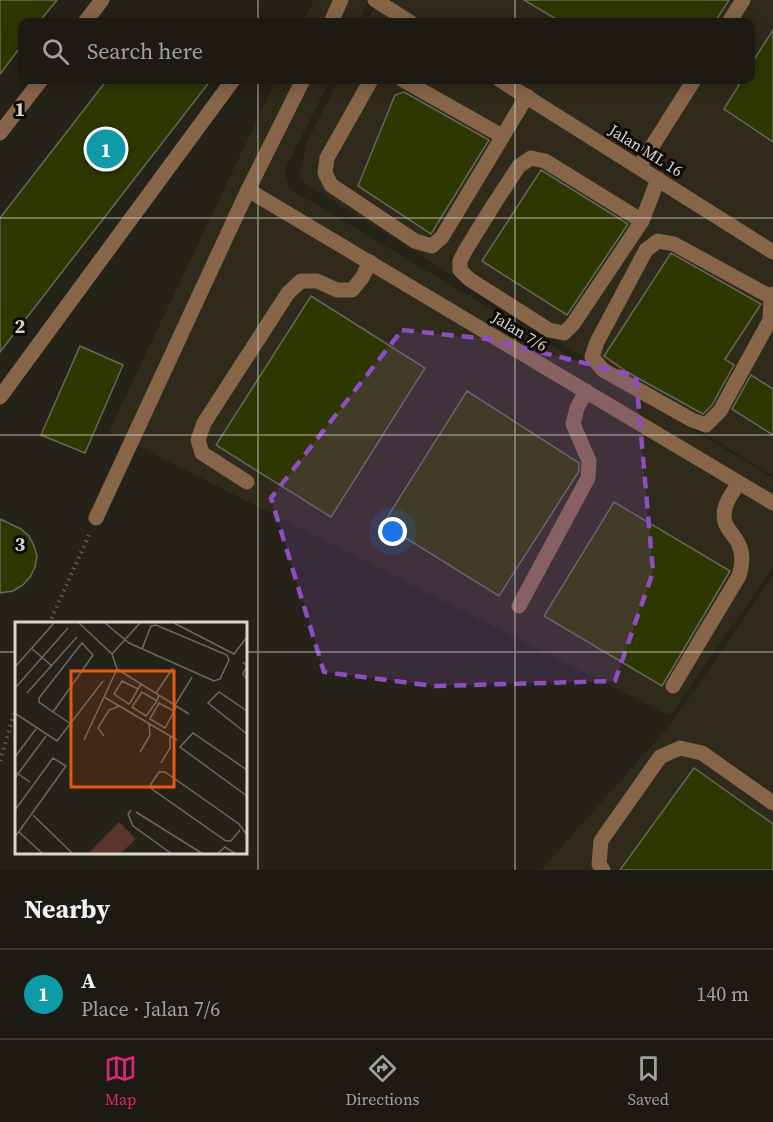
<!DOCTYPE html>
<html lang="en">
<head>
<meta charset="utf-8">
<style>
	body { margin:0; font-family:"Source Serif 4",serif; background:#292720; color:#f1f3f6 }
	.you { position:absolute; left:393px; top:532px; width:21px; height:21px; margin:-15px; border:4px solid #fff; border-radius:50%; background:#1a73e8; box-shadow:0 0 0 9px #1a73e833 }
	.badge { display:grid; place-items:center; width:39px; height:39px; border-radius:50%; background:#db2777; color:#fff; font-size:20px; font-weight:700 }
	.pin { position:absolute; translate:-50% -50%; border:3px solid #fff; box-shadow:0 2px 6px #0006 }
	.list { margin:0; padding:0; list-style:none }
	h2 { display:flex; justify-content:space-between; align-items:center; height:78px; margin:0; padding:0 24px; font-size:26px }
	h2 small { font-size:20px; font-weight:400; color:#a0a19f }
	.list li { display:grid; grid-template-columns:39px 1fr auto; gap:18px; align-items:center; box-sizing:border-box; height:90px; padding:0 24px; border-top:2px solid #3a3832 }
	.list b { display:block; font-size:22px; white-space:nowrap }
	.list p { margin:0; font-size:20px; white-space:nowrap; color:#a0a19f }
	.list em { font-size:20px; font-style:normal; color:#a0a19f }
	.icon { flex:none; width:33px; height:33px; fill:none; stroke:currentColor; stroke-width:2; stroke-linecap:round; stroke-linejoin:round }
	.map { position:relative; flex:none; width:773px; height:870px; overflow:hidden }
	.search { position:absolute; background:#1c1a12; box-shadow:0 3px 15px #0003; left:18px; right:18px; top:18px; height:66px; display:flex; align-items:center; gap:15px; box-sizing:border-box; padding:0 21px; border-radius:12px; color:#a0a19f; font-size:22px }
	.sheet { height:168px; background:#1c1a12 }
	nav { display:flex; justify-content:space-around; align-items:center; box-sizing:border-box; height:84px; border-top:2px solid #3a3832; background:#1c1a12; font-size:16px; color:#a0a19f }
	nav a { display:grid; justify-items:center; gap:3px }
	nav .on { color:#db2777 }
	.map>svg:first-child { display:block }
</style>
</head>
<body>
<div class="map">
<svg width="773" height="870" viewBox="0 0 773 870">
	<rect width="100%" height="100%" fill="#252218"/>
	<g fill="#2f2a1a">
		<polygon points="314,0 369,0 358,22 303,22"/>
		<polygon points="378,0 773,0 773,476 299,179 306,144 339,80 750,80 750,22 367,22"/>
		<polygon points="276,80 330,80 284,171 290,189 773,478 773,567 670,716 109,431"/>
		<polygon points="773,576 773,870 541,870 671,724"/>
	</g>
	<g fill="#2f3701" stroke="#65685d" stroke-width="1.5">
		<polygon points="0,0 57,0 39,22 22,22 22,45 0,74"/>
		<polygon points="524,0 729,0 715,22 561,22"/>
		<polygon points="773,30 773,142 724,109 742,80 750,80 750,66"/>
		<polygon points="107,80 211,80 0,352 0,218"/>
		<polygon points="404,92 489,140 431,234 358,186 395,95"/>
		<polygon points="541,170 628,224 567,315 482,261"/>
		<polygon points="671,253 761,304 725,359 734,365 712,405 703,414 627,372 604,356"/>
		<polygon points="311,296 425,368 331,517 216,445"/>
		<polygon points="80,346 123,365 85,453 41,435"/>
		<polygon points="751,375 773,389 773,435 732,409"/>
		<polygon points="467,391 579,463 579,471 499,596 383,524"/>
		<polygon points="614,502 730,571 662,686 544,616"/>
		<polygon points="0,519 21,529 29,536 34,546 37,556 35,567 30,577 23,585 13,591 0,593"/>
		<polygon points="694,768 773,824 773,870 620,870"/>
	</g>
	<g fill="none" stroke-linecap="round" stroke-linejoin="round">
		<g stroke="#605d54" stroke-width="4" stroke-dasharray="1.5 4.5" stroke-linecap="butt">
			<polyline points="49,624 89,535"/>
			<polyline points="0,761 16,707"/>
		</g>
		<g stroke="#866549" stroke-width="15">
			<polyline points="375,0 410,22"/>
			<polyline points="85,22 102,0"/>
			<polyline points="331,22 341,0"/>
			<polyline points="729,22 743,0"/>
			<polyline points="371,80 327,158 325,173 331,185 415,241 432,246 442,237 527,96"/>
			<polyline points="403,80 502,136"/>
			<polyline points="500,80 773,252"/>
			<polyline points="0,133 41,80"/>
			<polyline points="639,167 694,80"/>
			<polyline points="248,190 773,503"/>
			<polyline points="642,221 545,161 531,158 519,166 494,204 465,251 460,261 460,270 469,279 549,330 564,333 573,324 642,221 658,179"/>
			<polyline points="771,297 674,244 658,241 646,250 597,342 592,357 603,370 692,420 706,425 720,411 770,320 771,297 773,294"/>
			<polyline points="0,397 233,80"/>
			<polyline points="247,482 202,453 198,440 204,423 288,293 301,281 317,281 337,290 352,290 362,278 370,262"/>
			<polyline points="96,518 248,190 303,80"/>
			<polyline points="519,606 588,478 589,461 573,424 577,408 586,391"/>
			<path d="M673,686L739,576C742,565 744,554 738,543C731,530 721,526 725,508C727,500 734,490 739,483"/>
			<polyline points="603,870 599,864 601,841 660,757 680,748 702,753 773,803"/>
		</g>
	</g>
	<path fill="#8e4ec2" fill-opacity="0.2" stroke="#8e4ec2" stroke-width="4.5" stroke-dasharray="12 8" stroke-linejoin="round" d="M402,330L488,339L636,376L653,572L615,681L435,686L324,672L271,498Z"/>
	<path fill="none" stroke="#d9d6d0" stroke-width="1.5" stroke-opacity="0.55" d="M258,0V22M515,0V22M258,80V870M515,80V870M0,218H773M0,435H773M0,652H16M246,652H773"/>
	<g text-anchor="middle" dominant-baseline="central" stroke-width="6" stroke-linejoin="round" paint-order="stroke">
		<g font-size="16" fill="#d9d6d0" stroke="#0d0b07">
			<text transform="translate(646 150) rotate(32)">Jalan ML 16</text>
			<text transform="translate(520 331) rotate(31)">Jalan 7/6</text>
		</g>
	</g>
	<g transform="translate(15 622)">
		<rect width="232" height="232" fill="#252218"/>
		<path d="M104,200L121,217L105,232H73Z" fill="#5b342c"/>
		<path fill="none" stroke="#6d6a62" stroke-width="1.5" d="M64,1L97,32L102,47L69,118M90,1L114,21L199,59L205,57L214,38L212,33L141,3L136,4L127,27M159,1L219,32L232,15M16,26L37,44M97,32L125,1M228,40L232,44L228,52L232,57M0,45L39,1M102,47L174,92M1,65L53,6M123,67L107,59L99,72L114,82L115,81L126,62M12,71L62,15M141,71L158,46M89,75L162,118M142,79L127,70L117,85L131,94L142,79L144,73M160,83L177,55M159,89L144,81L135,97L150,106L162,84M232,89L204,70L193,81L232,112M38,90L78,33L67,21L24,76V80L38,90L56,102M1,92L42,119L88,59M89,114L83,106L94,88L105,84M125,130L135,113L134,101M0,135L21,107M146,141L155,126V114M232,148L178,111L165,125L232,174M0,150L15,160M0,156L31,114M0,188L38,136L51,144L0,215M116,188L113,192L118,204L157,232M121,190L188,232M18,193L58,232M225,208L216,219H211L137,167L136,162L144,150H150L224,202L232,213M4,210L28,232M202,232L210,225L221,232"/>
		<path fill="#e8590c" fill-opacity="0.15" stroke="#e8590c" stroke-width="3" d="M56,49H159V165H56Z"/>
		<rect width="232" height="232" fill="none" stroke="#d9d6d0" stroke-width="3"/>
	</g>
	<g font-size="20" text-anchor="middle" font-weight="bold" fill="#d9d6d0" stroke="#0d0b07" stroke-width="6" stroke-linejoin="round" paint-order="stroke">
		<text x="20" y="116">1</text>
		<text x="20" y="333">2</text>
		<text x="20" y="551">3</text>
	</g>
</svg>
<div class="you"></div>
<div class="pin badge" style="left:106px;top:149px;background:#0f9aa8">1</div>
<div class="search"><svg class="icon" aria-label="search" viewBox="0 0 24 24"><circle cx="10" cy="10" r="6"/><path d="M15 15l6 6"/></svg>Search here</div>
</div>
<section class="sheet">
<h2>Nearby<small></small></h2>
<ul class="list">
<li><span class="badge" style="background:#0f9aa8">1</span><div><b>A</b><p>Place · Jalan 7/6</p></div><em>140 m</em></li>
</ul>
</section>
<nav>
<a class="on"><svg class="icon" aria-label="map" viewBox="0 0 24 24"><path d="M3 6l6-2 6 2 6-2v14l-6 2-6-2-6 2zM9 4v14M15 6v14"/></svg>Map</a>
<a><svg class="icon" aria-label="directions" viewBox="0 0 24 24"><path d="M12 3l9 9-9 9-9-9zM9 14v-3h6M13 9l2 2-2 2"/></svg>Directions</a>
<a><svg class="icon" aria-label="saved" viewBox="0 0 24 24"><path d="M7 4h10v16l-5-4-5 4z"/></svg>Saved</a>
</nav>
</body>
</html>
